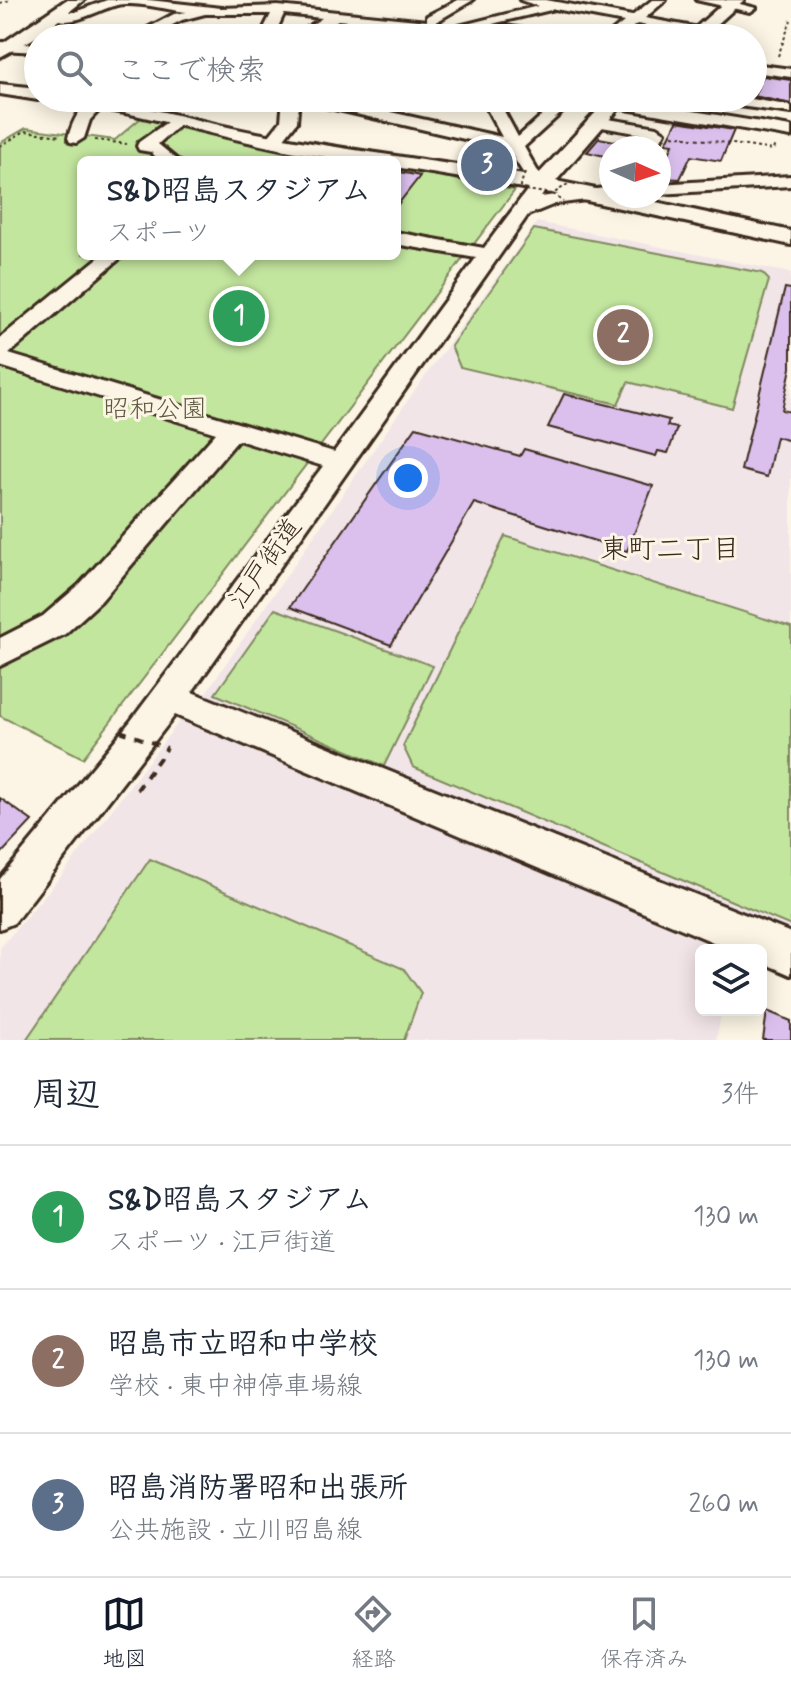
<!DOCTYPE html>
<html lang="ja">
<head>
<meta charset="utf-8">
<style>
	body { margin:0; font-family:Mynerve,"Klee One",sans-serif; background:#f6f6f7; color:#1f2937 }
	.controls { position:absolute; right:24px; bottom:24px; display:grid; overflow:hidden; border-radius:12px; box-shadow:0 4px 20px #0003 }
	.controls button { width:72px; height:72px; display:grid; place-items:center; padding:0; border:0; border-bottom:2px solid #e0e1e3; background:#fff; color:#1f2937; font:40px sans-serif }
	.compass { position:absolute; left:599px; top:136px; width:72px; height:72px; border-radius:50%; background:#fff; box-shadow:0 4px 20px #0003; rotate:93deg }
	.you { position:absolute; left:408px; top:478px; width:28px; height:28px; margin:-20px; border:6px solid #fff; border-radius:50%; background:#1a73e8; box-shadow:0 0 0 12px #1a73e833 }
	.badge { display:grid; place-items:center; width:52px; height:52px; border-radius:50%; background:#111827; color:#fff; font-size:26px; font-weight:700 }
	.pin { position:absolute; translate:-50% -50%; border:4px solid #fff; box-shadow:0 2px 8px #0006 }
	.popup { position:absolute; left:77px; top:156px; width:324px; height:104px; box-sizing:border-box; display:grid; place-content:center; border-radius:12px; background:#fff; filter:drop-shadow(0 2px 6px #0005); font-size:26px; white-space:nowrap; color:#747a83 }
	.popup b { font-size:30px; color:#1f2937 }
	.popup::after { content:''; position:absolute; left:50%; top:100%; margin-left:-16px; border:16px solid transparent; border-top-color:#fff }
	.list { margin:0; padding:0; list-style:none }
	h2 { display:flex; justify-content:space-between; align-items:center; height:104px; margin:0; padding:0 32px; font-size:34px }
	h2 small { font-size:26px; font-weight:400; color:#747a83 }
	.list li { display:grid; grid-template-columns:52px 1fr auto; gap:24px; align-items:center; box-sizing:border-box; height:144px; padding:0 32px; border-top:2px solid #e0e1e3 }
	.list b { display:block; font-size:30px; white-space:nowrap }
	.list p { margin:0; font-size:26px; white-space:nowrap; color:#747a83 }
	.list em { font-size:26px; font-style:normal; color:#747a83 }
	.icon { flex:none; width:44px; height:44px; fill:none; stroke:currentColor; stroke-width:2; stroke-linecap:round; stroke-linejoin:round }
	.map { position:relative; flex:none; width:791px; height:1040px; overflow:hidden }
	.search { position:absolute; background:#fff; box-shadow:0 4px 20px #0003; left:24px; right:24px; top:24px; height:88px; display:flex; align-items:center; gap:20px; box-sizing:border-box; padding:0 28px; border-radius:44px; color:#747a83; font-size:30px }
	.sheet { height:536px; background:#fff }
	nav { display:flex; justify-content:space-around; align-items:center; box-sizing:border-box; height:112px; border-top:2px solid #e0e1e3; background:#fff; font-size:22px; color:#747a83 }
	nav a { display:grid; justify-items:center; gap:4px }
	nav .on { color:#111827 }
	.map>svg:first-child { display:block }
</style>
</head>
<body>
<div class="map">
<svg width="791" height="1040" viewBox="0 0 791 1040">
	<rect width="100%" height="100%" fill="#fcf5e5"/>
	<filter id="ink" filterUnits="userSpaceOnUse"><feTurbulence type="fractalNoise" baseFrequency=".0125" numOctaves="2"/><feDisplacementMap in="SourceGraphic" scale="16" xChannelSelector="R" yChannelSelector="G"/><feConvolveMatrix kernelMatrix="1 2 1 2 8 2 1 2 1" color-interpolation-filters="sRGB"/></filter>
	<g filter="url(#ink)">
		<g fill="#f2e5e8">
			<polygon points="537,222 791,273 791,940 200,701 410,397"/>
			<polygon points="184,715 733,950 701,950 701,1010 722,1010 716,1040 0,1040 0,948 62,875"/>
		</g>
		<g fill="#c3e69f" stroke="#7f885e" stroke-width="2">
			<polygon points="143,116 365,162 83,162 83,254 395,254 395,168 515,190 83,758 0,716 0,143 26,128 115,140"/>
			<polygon points="534,229 762,273 769,280 732,408 628,382 618,404 460,367 451,346"/>
			<polygon points="505,536 791,627 791,926 413,767 403,746"/>
			<polygon points="275,609 433,666 384,766 215,694"/>
			<polygon points="150,859 404,969 421,993 404,1040 26,1040"/>
		</g>
		<g fill="#dbc0ee" stroke="#3b2a1e" stroke-width="2">
			<polygon points="763,76 791,80 791,104 754,96"/>
			<polygon points="677,121 734,130 721,161 691,156 680,179 659,178 673,144 666,143"/>
			<polygon points="599,138 620,142 611,148 609,157 587,152"/>
			<polygon points="395,171 420,176 395,208"/>
			<polygon points="785,288 791,289 791,368 782,410 791,412 791,441 776,437 767,477 741,470"/>
			<polygon points="564,394 669,420 667,426 677,428 668,453 658,451 656,456 548,427"/>
			<polygon points="416,427 520,456 524,449 653,486 627,551 474,503 391,645 290,607"/>
			<polygon points="0,798 32,821 0,855"/>
			<polygon points="767,1011 791,1021 791,1040 763,1040"/>
		</g>
		<g fill="none" stroke-linecap="round" stroke-linejoin="round">
			<defs>
				<g id="minor">
					<path d="M107,0H149L221,8L278,6L427,21V16L458,0H473L436,22L444,26L437,30L338,20L308,38H291L322,18L284,14L273,38H259L271,14H205L182,20L147,38H129L174,14L187,12C169,10 134,1 117,5C96,10 70,30 50,16L56,12H75Z"/>
					<polygon points="520,0 546,0 632,16 652,0 666,0 645,18 699,28 706,32 699,36 637,24 619,38 604,38 624,22 555,9 492,24 556,34 563,38 530,38 485,31 478,27 466,30 459,26 538,6"/>
					<polygon points="696,0 724,0 756,8 750,12"/>
					<polygon points="0,42 38,44 38,52 0,50"/>
					<polygon points="753,64 791,69 791,77 753,72"/>
					<path d="M98,98L106,103L90,120L84,138L76,143L70,142L68,138C73,120 80,105 98,98Z"/>
					<polygon points="158,98 185,98 182,101 133,114 125,109 127,106"/>
					<polygon points="283,98 299,98 297,122 279,145 267,145 265,141 281,121"/>
					<polygon points="300,98 328,98 502,137 481,98 497,98 518,137 559,100 569,100 569,106 524,147 537,170 550,184 541,197 611,187 611,196 617,196 555,204 528,215 192,692 791,933 791,975 761,962 761,950 732,950 175,715 14,923 0,929 0,879 130,722 323,466 238,440 101,601 65,634 0,666 0,638 43,616 79,585 216,433 0,366 0,338 103,254 125,254 9,354 334,452 476,258 395,244 395,232 484,248 531,185 508,149 308,103"/>
					<polygon points="613,98 791,127 791,137 608,106 608,100"/>
					<polygon points="724,98 746,98 786,105 791,107 791,113 731,105 726,103"/>
					<polygon points="177,115 185,120 158,144 180,162 161,162 151,152 139,150 137,146 139,142"/>
					<polygon points="596,117 657,127 665,132 657,148 641,148 647,135 590,125 588,122"/>
					<polygon points="791,176 791,186 659,194 659,184"/>
				</g>
				<g id="major">
					<polygon points="66,0 84,0 40,35 0,57 0,45"/>
					<polygon points="727,0 744,0 702,38 684,38"/>
					<polygon points="0,84 38,88 38,98 44,98 38,100 0,94"/>
					<path d="M53,98C129,98 184,119 257,133C349,151 443,162 536,177L609,98H628L556,181L611,192V196H628L791,231V245L541,191L395,167V162C306,162 221,134 135,115C111,110 86,107 62,104Z"/>
				</g>
			</defs>
			<use href="#minor" stroke="#3b2a1e" stroke-width="6"/>
			<use href="#major" stroke="#3b2a1e" stroke-width="6"/>
			<g stroke="#3b2a1e" stroke-width="2" stroke-dasharray="3 3" stroke-linecap="butt">
				<polyline points="0,3 10,0"/>
				<polyline points="362,34 385,38"/>
				<polyline points="778,56 791,20"/>
				<polyline points="673,135 773,150 775,144"/>
				<polyline points="95,140 127,144"/>
				<polyline points="0,146 25,131 60,136"/>
			</g>
			<polyline stroke="#3b2a1e" stroke-width="4" stroke-dasharray="8 8" stroke-linecap="butt" points="137,790 167,748"/>
			<use href="#minor" fill="#fcf5e5" fill-rule="evenodd"/>
			<use href="#major" fill="#fcf5e5" fill-rule="evenodd"/>
			<g stroke="#3b2a1e" stroke-width="2" stroke-dasharray="3 3" stroke-linecap="butt">
				<polyline points="525,173 519,189 553,194 568,184"/>
				<polyline points="553,194 563,202"/>
			</g>
			<polyline stroke="#3b2a1e" stroke-width="4" stroke-dasharray="8 8" stroke-linecap="butt" points="120,731 167,748"/>
		</g>
	</g>
	<g text-anchor="middle" dominant-baseline="central" stroke-width="6" stroke-linejoin="round" paint-order="stroke">
		<g font-size="26" fill="#5d593e" stroke="#fcf5e5">
			<text x="155" y="410">昭和公園</text>
		</g>
		<g font-size="26" fill="#3b2a1e" stroke="#fcf5e5">
			<text transform="translate(266 564) rotate(-54)">江戸街道</text>
		</g>
		<g font-size="28" fill="#3b2a1e" stroke="#fcf5e5">
			<text x="670" y="550">東町二丁目</text>
		</g>
	</g>
</svg>
<div class="controls">
<button><svg class="icon" aria-label="layers" viewBox="0 0 24 24"><path d="M12 4l9 5-9 5-9-5zM3 14l9 5 9-5"/></svg></button>
</div>
<svg class="compass" viewBox="-18 -18 36 36"><path d="M0-13l5 13h-10z" fill="#e53935"/><path d="M0 13l5-13h-10z" fill="#747a83"/></svg>
<div class="you"></div>
<div class="pin badge" style="left:239px;top:316px;background:#2e9e5b">1</div>
<div class="popup"><b>S&amp;D昭島スタジアム</b>スポーツ</div>
<div class="pin badge" style="left:623px;top:335px;background:#8d6e63">2</div>
<div class="pin badge" style="left:487px;top:165px;background:#5c6f8a">3</div>
<div class="search"><svg class="icon" aria-label="search" viewBox="0 0 24 24"><circle cx="10" cy="10" r="6"/><path d="M15 15l6 6"/></svg>ここで検索</div>
</div>
<section class="sheet">
<h2>周辺<small>3件</small></h2>
<ul class="list">
<li><span class="badge" style="background:#2e9e5b">1</span><div><b>S&amp;D昭島スタジアム</b><p>スポーツ · 江戸街道</p></div><em>130 m</em></li>
<li><span class="badge" style="background:#8d6e63">2</span><div><b>昭島市立昭和中学校</b><p>学校 · 東中神停車場線</p></div><em>130 m</em></li>
<li><span class="badge" style="background:#5c6f8a">3</span><div><b>昭島消防署昭和出張所</b><p>公共施設 · 立川昭島線</p></div><em>260 m</em></li>
</ul>
</section>
<nav>
<a class="on"><svg class="icon" aria-label="map" viewBox="0 0 24 24"><path d="M3 6l6-2 6 2 6-2v14l-6 2-6-2-6 2zM9 4v14M15 6v14"/></svg>地図</a>
<a><svg class="icon" aria-label="directions" viewBox="0 0 24 24"><path d="M12 3l9 9-9 9-9-9zM9 14v-3h6M13 9l2 2-2 2"/></svg>経路</a>
<a><svg class="icon" aria-label="saved" viewBox="0 0 24 24"><path d="M7 4h10v16l-5-4-5 4z"/></svg>保存済み</a>
</nav>
</body>
</html>
